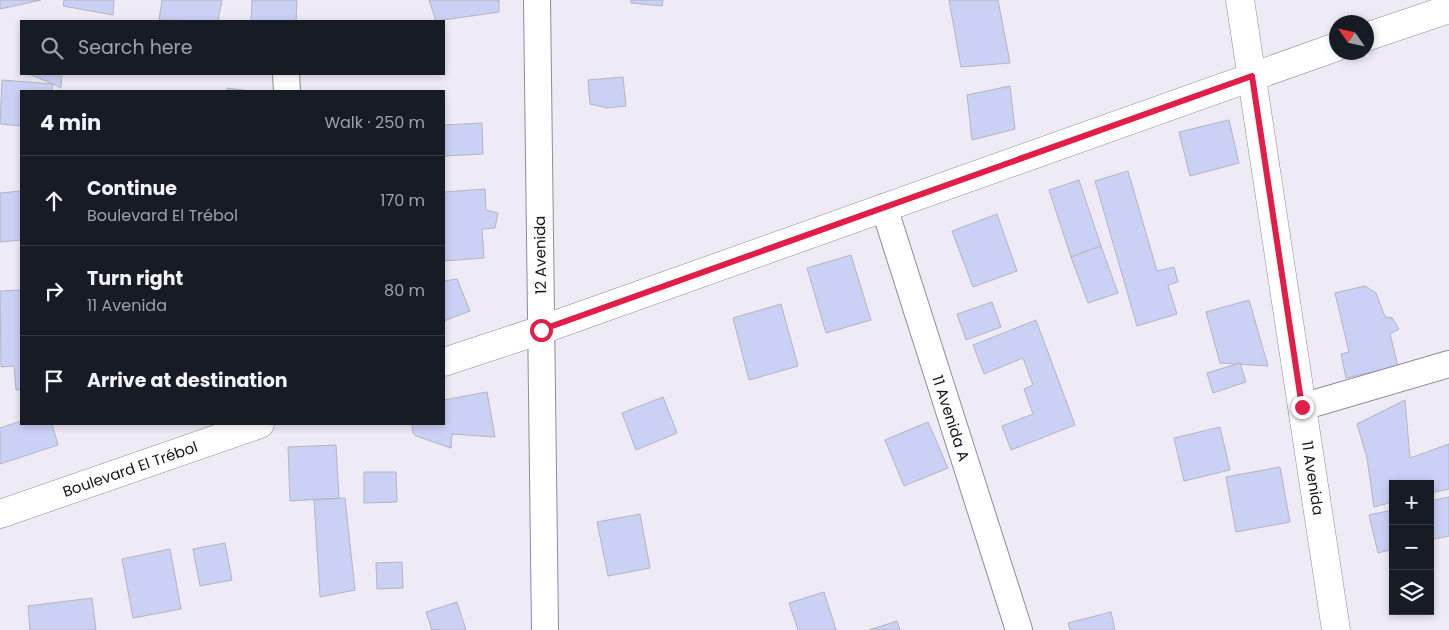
<!DOCTYPE html>
<html lang="en">
<head>
<meta charset="utf-8">
<style>
	body { margin:0; font-family:Poppins,sans-serif; background:#242831; color:#f1f3f6 }
	.controls { position:absolute; right:15px; bottom:15px; display:grid; overflow:hidden; border-radius:0px; box-shadow:0 2px 8px #0003 }
	.controls button { width:45px; height:45px; display:grid; place-items:center; padding:0; border:0; border-bottom:1px solid #363941; background:#171b24; color:#f1f3f6; font:25px sans-serif }
	.compass { position:absolute; left:1329px; top:15px; width:45px; height:45px; border-radius:50%; background:#171b24; box-shadow:0 2px 8px #0003; rotate:304deg }
	.stop { position:absolute; width:15px; height:15px; margin:-11px; border:4px solid #e11d48; border-radius:50%; background:#fff }
	.stop.end { background:#e11d48; border-color:#fff; box-shadow:0 1px 5px #0008 }
	.list { margin:0; padding:0; list-style:none }
	h2 { display:flex; justify-content:space-between; align-items:center; height:65px; margin:0; padding:0 20px; font-size:21px }
	h2 small { font-size:16px; font-weight:400; color:#9ea1a6 }
	.list li { display:grid; grid-template-columns:32px 1fr auto; gap:15px; align-items:center; box-sizing:border-box; height:90px; padding:0 20px; border-top:1px solid #363941 }
	.list b { display:block; font-size:19px; white-space:nowrap }
	.list p { margin:0; font-size:16px; white-space:nowrap; color:#9ea1a6 }
	.list em { font-size:16px; font-style:normal; color:#9ea1a6 }
	.icon { flex:none; width:28px; height:28px; fill:none; stroke:currentColor; stroke-width:2; stroke-linecap:round; stroke-linejoin:round }
	.map { position:relative; flex:none; width:1449px; height:630px; overflow:hidden }
	.search { position:absolute; background:#171b24; box-shadow:0 2px 8px #0003; left:20px; top:20px; width:425px; height:55px; display:flex; align-items:center; gap:12px; box-sizing:border-box; padding:0 18px; border-radius:0px; color:#9ea1a6; font-size:19px }
	.panel { position:absolute; background:#171b24; box-shadow:0 2px 8px #0003; left:20px; top:90px; width:425px; height:335px; border-radius:0px }
	.map>svg:first-child { display:block }
</style>
</head>
<body>
<div class="map">
<svg width="1449" height="630" viewBox="0 0 1449 630">
	<rect width="100%" height="100%" fill="#eeeaf6"/>
	<g fill="#cbd0f5" stroke="#b3b5c0">
		<polygon points="0,0 41,0 0,9"/>
		<polygon points="64,0 114,0 113,15 63,6"/>
		<polygon points="162,0 222,0 218,21 159,20"/>
		<polygon points="252,0 297,0 296,21 251,21"/>
		<polygon points="429,0 499,0 499,12 436,21"/>
		<polygon points="631,0 663,0 662,6 631,3"/>
		<polygon points="949,0 998,0 1010,63 961,67"/>
		<polygon points="29,74 62,74 61,88 53,84"/>
		<polygon points="623,77 626,106 607,108 590,104 588,80"/>
		<polygon points="2,80 53,84 52,91 21,91 21,126 0,124"/>
		<polygon points="1010,86 1015,129 972,140 967,95"/>
		<polygon points="227,88 250,91 227,91"/>
		<polygon points="1229,120 1239,163 1190,176 1179,132"/>
		<polygon points="482,123 483,154 444,156 444,125"/>
		<polygon points="1128,171 1157,271 1174,267 1178,282 1168,285 1177,314 1137,326 1095,181"/>
		<polygon points="1079,180 1101,246 1071,257 1049,190"/>
		<polygon points="485,189 486,210 498,213 495,228 482,229 484,258 444,261 444,192"/>
		<polygon points="21,191 21,240 0,242 0,193"/>
		<polygon points="997,214 1017,271 973,287 952,231"/>
		<polygon points="1101,246 1118,293 1088,303 1071,257"/>
		<polygon points="851,255 871,320 826,333 807,268"/>
		<polygon points="457,279 470,311 444,321 444,281"/>
		<polygon points="1365,286 1376,293 1385,317 1392,318 1399,329 1390,334 1398,366 1346,378 1341,354 1349,352 1335,293"/>
		<polygon points="21,290 21,390 16,390 14,366 1,367 0,291"/>
		<polygon points="1249,300 1268,366 1220,363 1206,312"/>
		<polygon points="992,302 1001,327 966,340 957,314"/>
		<polygon points="781,304 798,366 749,380 733,318"/>
		<polygon points="1036,320 1075,425 1011,450 1002,426 1033,414 1024,389 1033,385 1023,358 984,374 973,345"/>
		<polygon points="1240,363 1246,382 1213,393 1207,373"/>
		<polygon points="487,392 495,437 452,434 451,448 416,436 413,433 412,424 444,424 444,400"/>
		<polygon points="663,397 677,433 636,450 622,413"/>
		<polygon points="1405,400 1410,458 1449,444 1449,489 1430,493 1430,484 1393,484 1393,502 1374,507 1367,458 1357,424"/>
		<polygon points="21,421 21,424 52,424 58,445 0,464 0,428"/>
		<polygon points="928,422 948,468 904,486 885,440"/>
		<polygon points="1220,427 1230,470 1184,481 1174,438"/>
		<polygon points="336,445 339,498 290,501 288,447"/>
		<polygon points="1280,467 1290,522 1236,532 1226,477"/>
		<polygon points="364,472 396,472 397,502 364,503"/>
		<polygon points="1449,497 1449,536 1430,540 1430,501"/>
		<polygon points="345,498 355,590 320,597 314,500"/>
		<polygon points="1393,510 1393,549 1378,553 1369,515"/>
		<polygon points="640,514 650,568 608,576 597,522"/>
		<polygon points="225,543 232,580 200,586 193,549"/>
		<polygon points="170,549 181,609 133,618 122,559"/>
		<polygon points="402,562 403,588 377,589 376,563"/>
		<polygon points="824,592 836,630 798,630 789,603"/>
		<polygon points="92,598 96,630 30,630 28,606"/>
		<polygon points="457,602 466,630 432,630 426,612"/>
		<polygon points="1111,612 1115,630 1070,630 1068,623"/>
		<polygon points="897,621 900,630 869,630"/>
	</g>
	<g fill="none" stroke-linecap="round" stroke-linejoin="round">
		<defs>
			<g id="street">
				<polyline points="537,0 545,630"/>
				<polyline points="286,74 287,91"/>
				<polyline points="884,207 1019,630"/>
				<polyline points="1302,407 1449,364"/>
			</g>
			<g id="secondary">
				<polyline points="1240,0 1336,630"/>
				<polyline points="1366,37 1449,9"/>
				<polyline points="444,362 541,330 1336,47"/>
				<polyline points="0,514 260,424"/>
			</g>
		</defs>
		<use href="#street" stroke="#8f8c97" stroke-width="28"/>
		<use href="#secondary" stroke="#8f8c97" stroke-width="29"/>
		<use href="#street" stroke="#fff" stroke-width="26"/>
		<use href="#secondary" stroke="#fff" stroke-width="28"/>
	</g>
	<g fill="none" stroke-linecap="round" stroke-linejoin="round">
		<polyline stroke="#e11d48" stroke-width="6" points="541,330 1252,76 1302,407"/>
	</g>
	<g text-anchor="middle" dominant-baseline="central" stroke-width="4" stroke-linejoin="round" paint-order="stroke">
		<g font-size="15" fill="#151317" stroke="#fff">
			<text transform="translate(540 255) rotate(-91)">12 Avenida</text>
			<text transform="translate(951 418) rotate(72)">11 Avenida A</text>
			<text transform="translate(130 469) rotate(-19)">Boulevard El Trébol</text>
			<text transform="translate(1313 478) rotate(81)">11 Avenida</text>
		</g>
	</g>
</svg>
<div class="controls">
<button>+</button>
<button>−</button>
<button><svg class="icon" aria-label="layers" viewBox="0 0 24 24"><path d="M12 4l9 5-9 5-9-5zM3 14l9 5 9-5"/></svg></button>
</div>
<svg class="compass" viewBox="-18 -18 36 36"><path d="M0-13l5 13h-10z" fill="#e53935"/><path d="M0 13l5-13h-10z" fill="#9ea1a6"/></svg>
<div class="stop" style="left:541px;top:330px"></div>
<div class="stop end" style="left:1302px;top:407px"></div>
<div class="search"><svg class="icon" aria-label="search" viewBox="0 0 24 24"><circle cx="10" cy="10" r="6"/><path d="M15 15l6 6"/></svg>Search here</div>
<section class="panel">
<h2>4 min<small>Walk · 250 m</small></h2>
<ul class="list">
<li><svg class="icon" aria-label="ahead" viewBox="0 0 24 24"><path d="M12 20V5M6 11l6-6 6 6"/></svg><div><b>Continue</b><p>Boulevard El Trébol</p></div><em>170 m</em></li>
<li><svg class="icon" aria-label="right" viewBox="0 0 24 24"><path d="M7 20v-9h11M14 6l5 5-5 5"/></svg><div><b>Turn right</b><p>11 Avenida</p></div><em>80 m</em></li>
<li><svg class="icon" aria-label="arrive" viewBox="0 0 24 24"><path d="M6 21V4h12l-3 4 3 4H6"/></svg><div><b>Arrive at destination</b></div></li>
</ul>
</section>
</div>
</body>
</html>
